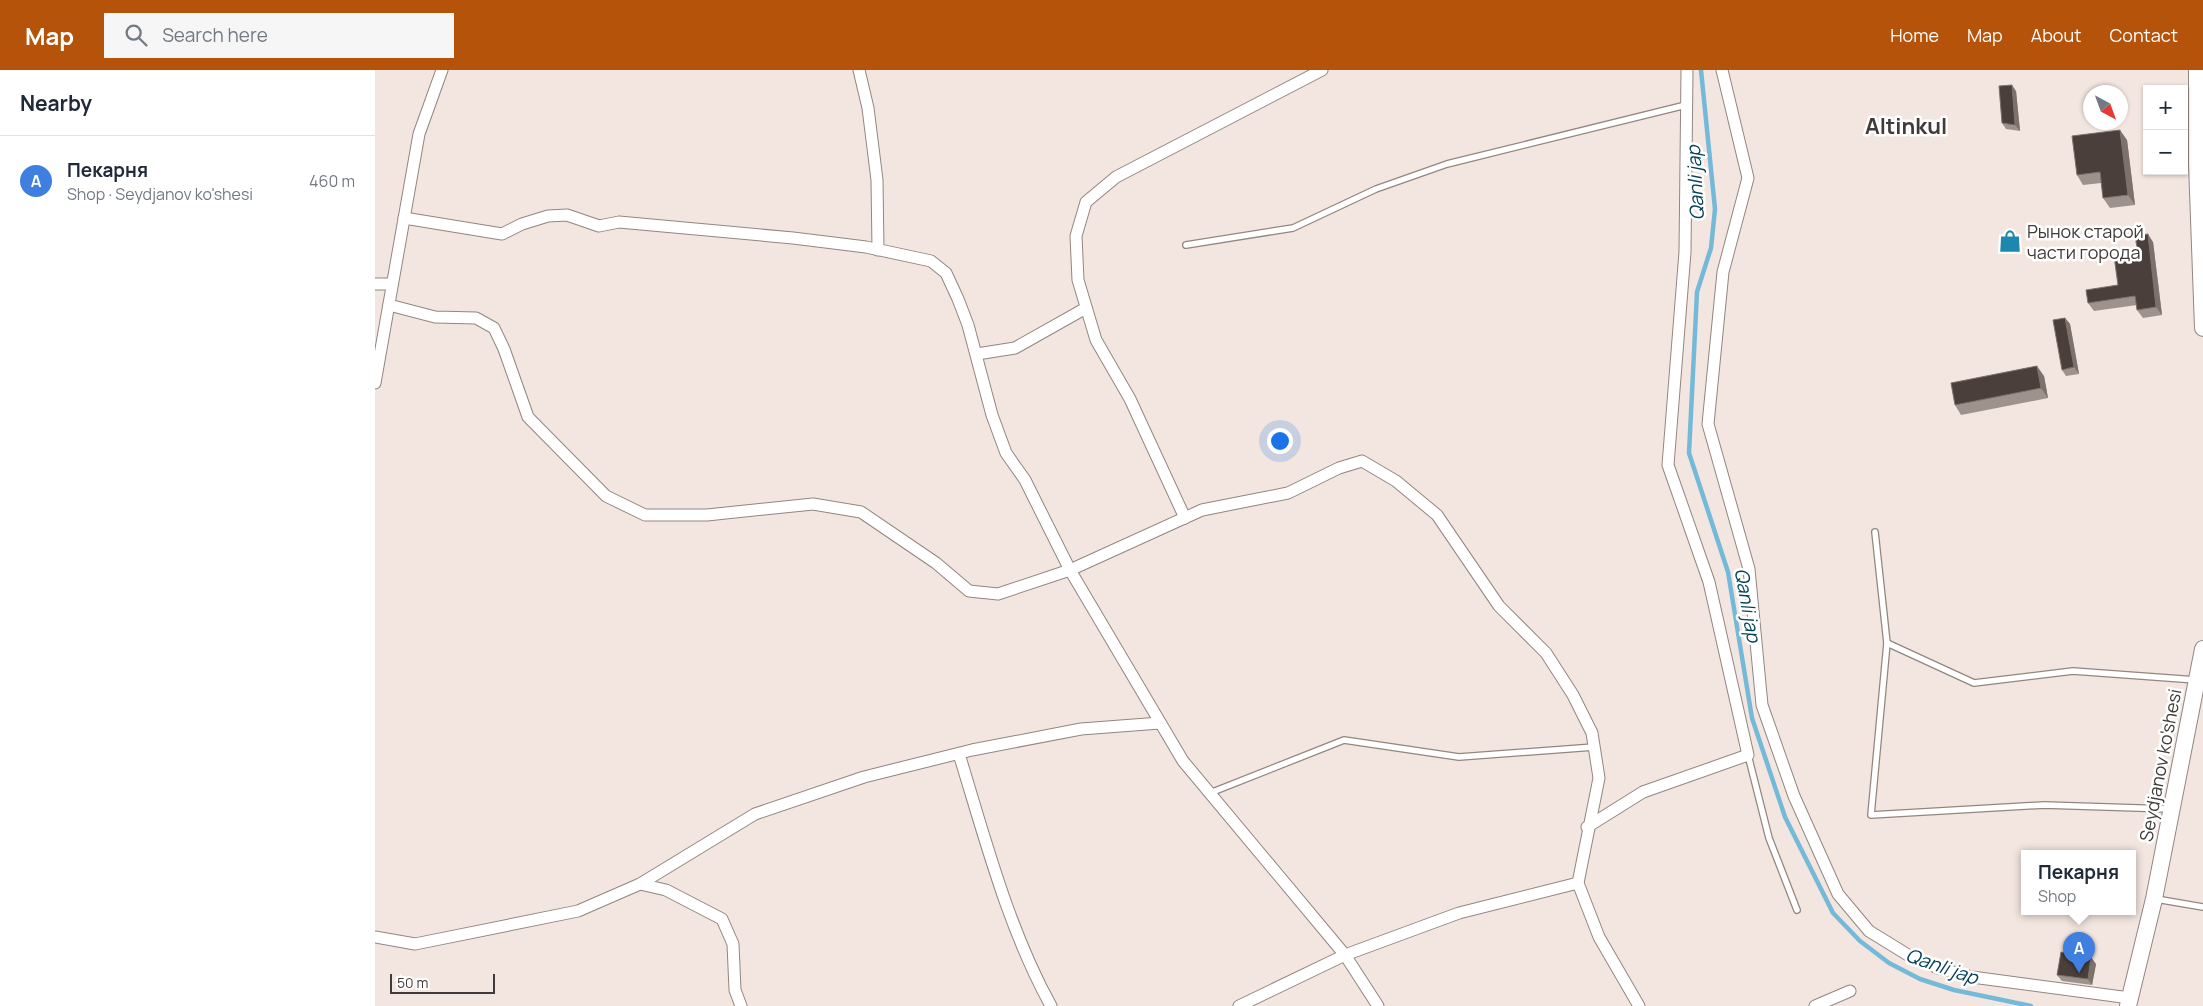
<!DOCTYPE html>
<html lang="en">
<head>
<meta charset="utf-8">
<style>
	body { margin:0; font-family:Manrope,sans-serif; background:#f6f6f7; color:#1f2937 }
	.controls { position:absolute; right:15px; top:15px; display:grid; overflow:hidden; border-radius:0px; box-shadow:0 1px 4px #0004 }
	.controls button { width:45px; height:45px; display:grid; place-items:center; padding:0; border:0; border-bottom:1px solid #e0e1e3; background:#fff; color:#1f2937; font:25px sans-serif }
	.compass { position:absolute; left:1708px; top:15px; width:45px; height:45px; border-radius:50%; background:#fff; box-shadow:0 1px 4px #0004; rotate:139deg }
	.scale { position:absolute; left:15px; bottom:12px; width:105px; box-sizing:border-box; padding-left:5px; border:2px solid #403b38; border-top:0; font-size:14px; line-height:18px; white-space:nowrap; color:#403b38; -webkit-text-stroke:4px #fff; paint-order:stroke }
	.you { position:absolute; left:904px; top:370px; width:18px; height:18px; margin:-12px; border:4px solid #fff; border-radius:50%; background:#1a73e8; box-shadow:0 0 0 8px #1a73e833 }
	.badge { display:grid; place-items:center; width:32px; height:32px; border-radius:50%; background:#b45309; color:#fff; font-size:16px; font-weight:700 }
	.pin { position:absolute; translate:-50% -41px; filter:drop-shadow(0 1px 2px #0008) }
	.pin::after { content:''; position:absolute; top:26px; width:18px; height:15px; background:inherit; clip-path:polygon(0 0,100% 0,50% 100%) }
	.popup { position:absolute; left:1646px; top:780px; width:115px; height:65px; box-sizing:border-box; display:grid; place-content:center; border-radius:0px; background:#fff; filter:drop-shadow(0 1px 4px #0005); font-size:16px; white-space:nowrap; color:#747a83 }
	.popup b { font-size:19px; color:#1f2937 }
	.popup::after { content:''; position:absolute; left:50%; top:100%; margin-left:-10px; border:10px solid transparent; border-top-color:#fff }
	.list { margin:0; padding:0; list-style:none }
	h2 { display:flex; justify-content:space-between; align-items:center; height:65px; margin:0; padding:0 20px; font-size:21px }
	h2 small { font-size:16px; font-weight:400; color:#747a83 }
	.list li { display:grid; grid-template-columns:32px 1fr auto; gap:15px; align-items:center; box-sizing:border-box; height:90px; padding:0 20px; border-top:1px solid #e0e1e3 }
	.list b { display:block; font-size:19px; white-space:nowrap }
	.list p { margin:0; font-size:16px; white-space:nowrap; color:#747a83 }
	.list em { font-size:16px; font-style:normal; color:#747a83 }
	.icon { flex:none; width:28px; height:28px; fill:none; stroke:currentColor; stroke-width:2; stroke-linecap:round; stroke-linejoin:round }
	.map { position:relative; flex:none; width:1828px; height:936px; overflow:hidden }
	header { display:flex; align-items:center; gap:30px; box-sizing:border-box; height:70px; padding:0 25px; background:#b45309; color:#fff }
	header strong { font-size:24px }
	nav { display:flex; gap:28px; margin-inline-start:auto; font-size:18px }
	.search { width:350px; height:45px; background:#f6f6f7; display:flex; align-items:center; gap:12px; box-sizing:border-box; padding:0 18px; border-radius:0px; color:#747a83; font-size:19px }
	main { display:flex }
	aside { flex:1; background:#fff }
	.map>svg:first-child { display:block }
</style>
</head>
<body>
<header>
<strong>Map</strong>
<div class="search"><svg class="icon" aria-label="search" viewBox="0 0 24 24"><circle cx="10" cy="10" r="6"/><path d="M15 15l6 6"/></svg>Search here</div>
<nav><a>Home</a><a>Map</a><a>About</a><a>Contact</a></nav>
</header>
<main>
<aside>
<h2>Nearby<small></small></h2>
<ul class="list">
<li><span class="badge" style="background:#3f7fe0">A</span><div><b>Пекарня</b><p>Shop · Seydjanov ko'shesi</p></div><em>460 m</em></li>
</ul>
</aside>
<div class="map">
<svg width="1828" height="936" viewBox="0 0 1828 936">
	<rect width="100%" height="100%" fill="#f3e6e0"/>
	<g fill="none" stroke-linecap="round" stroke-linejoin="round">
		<polyline stroke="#75b9d8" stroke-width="4.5" points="1326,0 1340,139 1336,178 1322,222 1314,383 1353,502 1377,648 1410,747 1458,843 1485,871 1514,893 1545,909 1579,920 1656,936"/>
		<defs>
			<g id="service">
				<polyline points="811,175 918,158 1001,119 1072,94 1311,35"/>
				<polyline points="1500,462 1512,573 1496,745 1669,735 1795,739"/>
				<polyline points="1512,573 1599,613 1698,601 1821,610"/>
				<polyline points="1373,685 1394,768 1422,840"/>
				<polyline points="835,723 969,670 1084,687 1219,677"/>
				<polyline points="1781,829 1828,837"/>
			</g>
			<g id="minor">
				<polyline points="484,0 493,38 502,110 503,180"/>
				<polyline points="1347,0 1373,108 1348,202 1333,354 1374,499 1387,635 1419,726 1463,824 1494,861 1533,885 1563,898 1597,907 1755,928"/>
				<polyline points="29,148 127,164 147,154 173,146 192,145 224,156 244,152 418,168 491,177 556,191 571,203 583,229 593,255 617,345 631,383 650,410 695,500 808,691 970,885 1003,936"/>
				<polyline points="0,214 17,214"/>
				<polyline points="14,235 60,247 101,248 119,258 129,279 153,347 231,426 270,445 332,445 438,434 486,442 561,493 594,521 623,524 695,500 827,440 913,423 964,398 987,391 1021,411 1062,445 1124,536 1171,583 1198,625 1217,663 1224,708 1203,813 1224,867 1264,936"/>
				<polyline points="602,284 640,278 711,238"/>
				<polyline points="0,313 44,64 67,0"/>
				<polyline points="810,448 755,329 721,270 703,210 701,166 711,132 741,107 947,0"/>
				<path d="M584,684C610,768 633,858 676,936"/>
				<polyline points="1212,757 1268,722 1373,685 1334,512 1293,395 1310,182 1312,0"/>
				<polyline points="265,814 291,820 347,849 358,874 360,920 366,936"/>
				<polyline points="0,867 40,874 203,841 265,814 380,744 489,707 597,680 706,659 785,653"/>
				<polyline points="864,936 970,885 1084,843 1203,813"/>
				<polyline points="1440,936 1475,921"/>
			</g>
			<g id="secondary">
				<polyline points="1822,0 1822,94 1828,258"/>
				<polyline points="1753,936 1779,829 1828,579"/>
			</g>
		</defs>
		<use href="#service" stroke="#928681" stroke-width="8"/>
		<use href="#minor" stroke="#928681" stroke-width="13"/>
		<use href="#secondary" stroke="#928681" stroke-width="18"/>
		<use href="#service" stroke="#fff" stroke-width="5.5"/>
		<use href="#minor" stroke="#fff" stroke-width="11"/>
		<use href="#secondary" stroke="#fff" stroke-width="16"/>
	</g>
	<g fill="#9e928d">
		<polygon points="1641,21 1645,61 1631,59 1627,53"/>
		<polygon points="1752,70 1760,135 1735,138 1728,128 1726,113 1708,115 1702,105"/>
		<polygon points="1778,172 1787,245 1768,248 1762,240 1762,235 1719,241 1713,233 1743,215 1763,183"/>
		<polygon points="1690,248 1695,254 1704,304 1691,306 1687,300"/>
		<polygon points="1669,306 1673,328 1586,345 1580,335"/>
		<polygon points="1721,894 1717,915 1687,911 1682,905"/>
	</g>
	<g fill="#7d716c">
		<polygon points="1637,15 1641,21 1645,61 1640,55"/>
		<polygon points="1745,60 1752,70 1760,135 1753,125"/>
		<polygon points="1773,164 1778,172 1787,245 1781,237"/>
		<polygon points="1690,248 1695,254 1704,304 1699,297"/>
		<polygon points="1662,296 1669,306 1673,328 1666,318"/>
		<polygon points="1716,887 1721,894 1717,915 1713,909"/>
	</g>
	<g fill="#4a3f3a" stroke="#7d716c">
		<polygon points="1637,15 1640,55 1627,53 1624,16"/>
		<polygon points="1745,60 1753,125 1728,128 1725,102 1702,105 1697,66"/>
		<polygon points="1773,164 1781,237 1762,240 1760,226 1713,233 1711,220 1743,215 1739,186 1763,183 1760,166"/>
		<polygon points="1690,248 1699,297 1687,300 1678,250"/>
		<polygon points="1662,296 1666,318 1580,335 1576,313"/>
		<polygon points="1686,882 1716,887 1713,909 1682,905"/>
	</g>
	<defs>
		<symbol id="shop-bare" viewBox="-9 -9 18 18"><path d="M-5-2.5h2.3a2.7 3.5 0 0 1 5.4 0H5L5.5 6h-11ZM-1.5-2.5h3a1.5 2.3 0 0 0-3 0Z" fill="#1c88af" stroke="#fff" stroke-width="2.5" paint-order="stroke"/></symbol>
	</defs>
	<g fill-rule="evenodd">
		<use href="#shop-bare" x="1619" y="155" width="32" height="32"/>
	</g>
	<g text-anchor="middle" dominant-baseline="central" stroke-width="5" stroke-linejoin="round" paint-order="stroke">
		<g font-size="18" fill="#403b38" stroke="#fff" text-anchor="start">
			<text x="1652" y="161">Рынок старой<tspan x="1652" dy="21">части города</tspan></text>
		</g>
		<g font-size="18" fill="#403b38" stroke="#fff">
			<text transform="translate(1785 695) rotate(-79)">Seydjanov ko'shesi</text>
		</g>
		<g font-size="19" font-style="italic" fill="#044257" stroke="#fff">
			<text transform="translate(1320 113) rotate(-93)">Qanli jap</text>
			<text transform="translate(1373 535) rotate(80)">Qanli jap</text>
			<text transform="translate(1567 896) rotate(19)">Qanli jap</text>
		</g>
		<g font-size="22" font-weight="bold" fill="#403b38" stroke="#fff">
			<text x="1531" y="56">Altinkul</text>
		</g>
	</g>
</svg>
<div class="controls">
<button>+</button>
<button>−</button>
</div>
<svg class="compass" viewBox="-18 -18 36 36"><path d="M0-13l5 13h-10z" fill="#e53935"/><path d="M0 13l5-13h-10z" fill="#747a83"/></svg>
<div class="scale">50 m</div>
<div class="you"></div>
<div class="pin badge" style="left:1704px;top:903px;background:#3f7fe0">A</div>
<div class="popup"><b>Пекарня</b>Shop</div>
</div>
</main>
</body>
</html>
